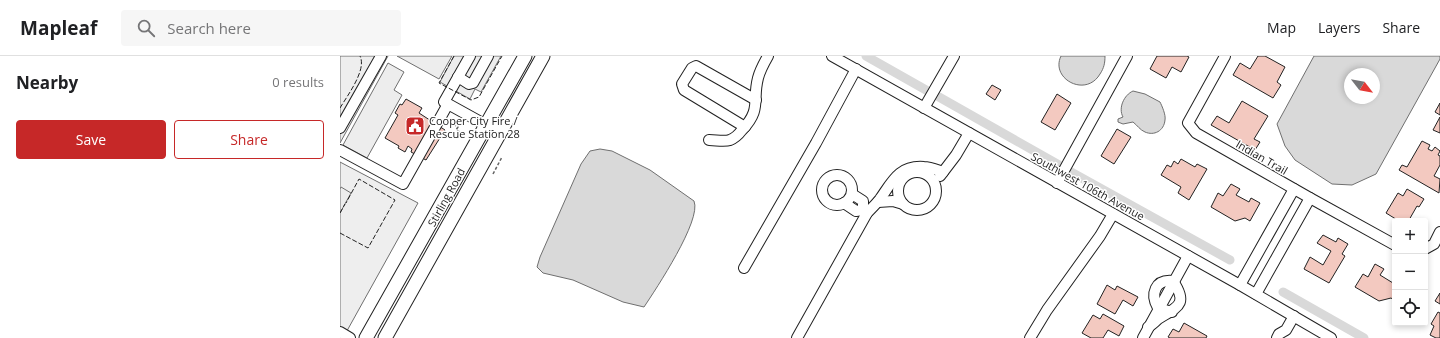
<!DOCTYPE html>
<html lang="en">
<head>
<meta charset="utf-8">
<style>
	body { margin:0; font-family:"Open Sans",sans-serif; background:#f6f6f6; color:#202124 }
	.controls { position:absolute; right:12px; bottom:12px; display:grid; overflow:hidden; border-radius:4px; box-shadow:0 2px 6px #0003 }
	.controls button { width:36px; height:36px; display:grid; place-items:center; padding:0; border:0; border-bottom:1px solid #e0e0e0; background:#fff; color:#202124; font:20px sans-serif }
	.compass { position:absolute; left:1004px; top:12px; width:36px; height:36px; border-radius:50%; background:#fff; box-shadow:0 2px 6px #0003; rotate:121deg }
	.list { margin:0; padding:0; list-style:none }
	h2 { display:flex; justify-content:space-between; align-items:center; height:52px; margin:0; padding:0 16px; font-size:17px }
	h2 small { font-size:13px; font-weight:400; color:#757577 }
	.actions { display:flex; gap:8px; padding:12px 16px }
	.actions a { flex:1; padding:9px 0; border:1px solid #c62828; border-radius:4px; text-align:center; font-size:14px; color:#c62828 }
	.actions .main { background:#c62828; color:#fff }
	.icon { flex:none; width:22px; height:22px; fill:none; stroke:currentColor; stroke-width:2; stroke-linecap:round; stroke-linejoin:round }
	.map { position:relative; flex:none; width:1100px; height:282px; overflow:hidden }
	header { display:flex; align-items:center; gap:24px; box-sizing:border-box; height:56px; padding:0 20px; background:#fff; border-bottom:1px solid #e0e0e0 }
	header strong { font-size:19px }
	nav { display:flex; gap:22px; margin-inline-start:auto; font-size:14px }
	.search { width:280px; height:36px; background:#f6f6f6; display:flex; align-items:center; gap:10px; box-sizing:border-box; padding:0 14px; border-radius:4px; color:#757577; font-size:15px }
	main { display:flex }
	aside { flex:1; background:#fff }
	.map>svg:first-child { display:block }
</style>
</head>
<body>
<header>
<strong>Mapleaf</strong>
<div class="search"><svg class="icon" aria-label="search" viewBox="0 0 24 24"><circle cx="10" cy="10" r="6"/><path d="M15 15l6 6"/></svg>Search here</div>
<nav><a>Map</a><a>Layers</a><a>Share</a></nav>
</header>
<main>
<aside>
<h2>Nearby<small>0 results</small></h2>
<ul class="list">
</ul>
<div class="actions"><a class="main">Save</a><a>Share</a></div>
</aside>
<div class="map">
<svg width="1100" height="282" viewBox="0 0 1100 282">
	<rect width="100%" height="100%" fill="#fff"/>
	<g fill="#eee" stroke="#6f6f6f">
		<polygon points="0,0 48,0 0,87"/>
		<polygon points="0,106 78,147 3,282 0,282"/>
	</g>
	<g fill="#ededed" stroke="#6f6f6f">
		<polygon points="57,0 112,0 99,23"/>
		<polygon points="114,0 161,0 141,36 135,33 130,43 100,26"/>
		<polygon points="48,7 64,16 54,34 62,39 27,102 3,89"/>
		<polygon points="1,131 11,137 0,157 0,133"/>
	</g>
	<g fill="#d9d9d9" stroke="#6f6f6f" fill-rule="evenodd">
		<path d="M721,0H765C765,7 764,12 760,18C746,42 710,23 721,0Z"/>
		<path d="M974,0H1100V3L1036,118L1012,129L992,128L955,104L945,90L937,68ZM1010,18H1034V42H1010Z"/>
		<path d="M793,35L805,38L820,46C822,50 826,59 825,64C824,75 814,80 805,76C800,74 797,69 793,66L783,68L778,66V63L783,61C778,52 784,39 793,35Z"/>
		<path d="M260,93L272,95L310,114L354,145C362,164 316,233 304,251L283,246L233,224L203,217L197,211L200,201L241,108L250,95Z"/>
	</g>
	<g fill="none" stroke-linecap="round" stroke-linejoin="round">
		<g stroke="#d9d9d9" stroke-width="9">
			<polyline points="526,0 586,34"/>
			<polyline points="599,41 719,109"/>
			<polyline points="731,116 890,204"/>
			<polyline points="943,236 1024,282"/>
		</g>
	</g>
	<g fill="#f3c9c0" stroke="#222">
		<polygon points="817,0 847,0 849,1 841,16 832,11 826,22 810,13"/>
		<polygon points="918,0 925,0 945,11 937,26 941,29 933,42 893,19 900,7 910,13"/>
		<polygon points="652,29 661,34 655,44 646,38"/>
		<polygon points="717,38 731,47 715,74 701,66"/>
		<polygon points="66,43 82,52 79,57 105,74 86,104 71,96 72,93 68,90 65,96 58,92 59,90 45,82 58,59 55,57 60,48 62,49"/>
		<polygon points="902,45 928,60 914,83 920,86 915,94 871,69 877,60 889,67"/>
		<polygon points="1100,47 1100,59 1095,56"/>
		<polygon points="1100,61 1100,77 1093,74"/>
		<polygon points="777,73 791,81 774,108 761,100"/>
		<polygon points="1082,85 1090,89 1088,93 1092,95 1095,91 1100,95 1098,99 1100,100 1100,109 1094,120 1100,123 1099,137 1059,114 1062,109 1067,111"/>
		<polygon points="841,103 855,111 857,108 867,113 849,144 838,137 841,131 821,119 827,109 831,111 834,105 838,108"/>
		<polygon points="891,128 900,133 896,139 909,146 911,142 920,147 910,165 905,162 895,165 871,151 878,137 883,140"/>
		<polygon points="1067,133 1084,143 1079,151 1077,150 1069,164 1071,165 1059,165 1046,157 1058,137 1063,140"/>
		<polygon points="983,179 996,186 998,182 1008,188 1002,198 1005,200 989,227 964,213 970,201 983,209 991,195 977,187"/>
		<polygon points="1035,208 1044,213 1040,219 1053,227 1055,224 1054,244 1051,242 1039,245 1015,231 1023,218 1028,221"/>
		<polygon points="767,229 775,234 777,230 798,241 793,250 783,244 775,258 757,248"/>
		<polygon points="1100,237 1100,248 1095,245"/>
		<polygon points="1098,256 1100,257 1100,282 1096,282 1090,279 1094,270 1091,268"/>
		<polygon points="763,258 784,270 779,280 768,274 763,282 751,282 742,277 753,259 760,263"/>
		<polygon points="844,267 867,280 866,282 830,282 828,281 833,273 839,276"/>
	</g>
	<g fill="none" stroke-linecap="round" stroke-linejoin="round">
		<defs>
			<g id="minor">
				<polyline points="492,0 900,229 991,282"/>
				<polyline points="885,0 848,67 856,77 970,142 1055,189"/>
				<polyline points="118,21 129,28 133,27 148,0"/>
				<polyline points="104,46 130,0"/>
				<polyline points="584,52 614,0"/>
				<polyline points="405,71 344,34 342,28 352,12 356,10 416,44"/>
				<polyline points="0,72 41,0"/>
				<path d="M369,84C376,84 384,86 390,84C395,82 399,78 402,74C422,53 412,45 418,22C420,14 424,7 428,0"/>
				<polyline points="0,94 63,128 108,48 146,69 158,69 166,67"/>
				<circle cx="577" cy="135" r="19"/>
				<circle cx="497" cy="134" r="15"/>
				<polyline points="600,120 616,99 629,77"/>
				<polyline points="717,127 787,0"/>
				<polyline points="512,138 523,145 523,154 527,157"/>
				<polyline points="538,146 553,145 563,148"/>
				<polyline points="504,147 516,155 523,154"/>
				<polyline points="1085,193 1094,188 1100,176"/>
				<polyline points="404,212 476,87 516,13"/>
				<polyline points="900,229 954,133"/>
				<polyline points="916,238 970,142"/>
				<path d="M808,271C812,269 815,266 818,263C837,251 849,249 833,225C815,223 810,238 818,252L832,256"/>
				<polyline points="0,276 10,282"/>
				<path d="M457,282L527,157C531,153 536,148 540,143C552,126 559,109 584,111C590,111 597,114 603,116"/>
				<polyline points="690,282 707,254 760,180 773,158"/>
				<polyline points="803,282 848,200"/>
				<polyline points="937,282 939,278 946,274 954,260"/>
			</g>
			<g id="major">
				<polyline points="26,282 185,0"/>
				<polyline points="45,282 203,0"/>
			</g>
		</defs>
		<use href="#minor" stroke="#222" stroke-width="12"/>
		<use href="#major" stroke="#222" stroke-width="15"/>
		<g stroke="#646464" stroke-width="1.5" stroke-dasharray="3 2" stroke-linecap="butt">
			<polyline points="109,66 118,71 116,74 124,78"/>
			<polyline points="153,118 162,101"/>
		</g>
		<use href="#minor" stroke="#fff" stroke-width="10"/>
		<use href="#major" stroke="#fff" stroke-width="13"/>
		<g stroke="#222" stroke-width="1" stroke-dasharray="5 2" stroke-linecap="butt">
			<polyline points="114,0 99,27 131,44 139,41 162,0"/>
			<path d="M0,52C7,40 27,14 20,0"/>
			<polyline points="0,157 5,148"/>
			<polyline points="0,177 28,192 55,144 19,123 6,147"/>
		</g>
	</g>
	<defs>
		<symbol id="civic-square" viewBox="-11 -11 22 22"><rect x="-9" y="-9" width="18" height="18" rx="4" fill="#c62828" stroke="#fff"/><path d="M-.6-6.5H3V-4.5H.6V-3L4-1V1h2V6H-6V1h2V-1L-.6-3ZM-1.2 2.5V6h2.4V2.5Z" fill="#fff"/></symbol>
	</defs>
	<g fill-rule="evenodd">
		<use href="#civic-square" x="64" y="59" width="22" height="22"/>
	</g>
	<g text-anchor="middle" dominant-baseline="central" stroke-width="3" stroke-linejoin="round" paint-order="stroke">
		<g font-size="11" fill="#222" stroke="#fff" text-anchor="start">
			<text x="89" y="64">Cooper City Fire /<tspan x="89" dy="13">Rescue Station 28</tspan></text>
		</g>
		<g font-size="11" fill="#222" stroke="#fff">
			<text transform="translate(922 101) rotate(30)">Indian Trail</text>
			<text transform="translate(748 130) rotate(29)">Southwest 106th Avenue</text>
			<text transform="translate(106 141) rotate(-61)">Stirling Road</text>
		</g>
	</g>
</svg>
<div class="controls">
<button>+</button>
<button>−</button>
<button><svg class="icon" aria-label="locate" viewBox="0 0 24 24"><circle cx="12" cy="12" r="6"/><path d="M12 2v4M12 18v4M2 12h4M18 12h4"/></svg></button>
</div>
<svg class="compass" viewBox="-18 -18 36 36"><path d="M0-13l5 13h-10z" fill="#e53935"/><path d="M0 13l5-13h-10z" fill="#757577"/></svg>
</div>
</main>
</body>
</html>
